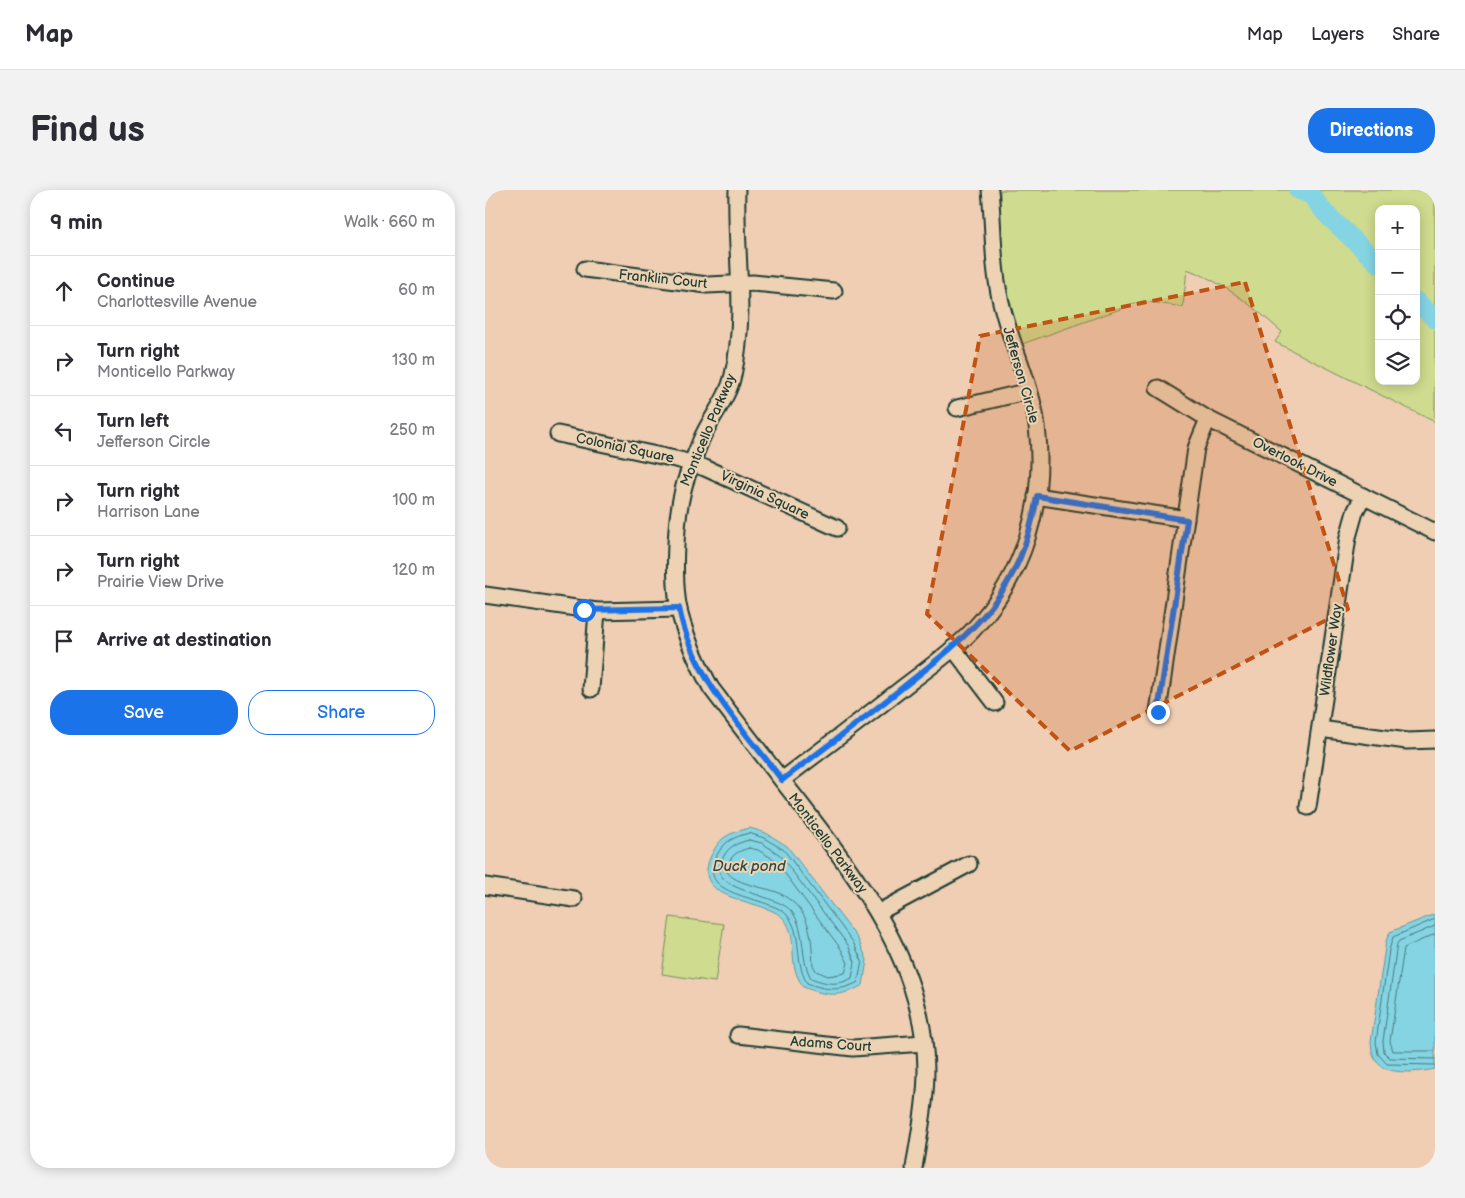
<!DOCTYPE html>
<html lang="en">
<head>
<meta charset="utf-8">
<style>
	body { margin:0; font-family:"Balsamiq Sans",sans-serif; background:#f2f2f3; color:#2b2b33 }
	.controls { position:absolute; right:15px; top:15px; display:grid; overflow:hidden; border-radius:10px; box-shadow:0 2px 12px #0003 }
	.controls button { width:45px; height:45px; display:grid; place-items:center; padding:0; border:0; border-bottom:1px solid #e1e1e2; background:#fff; color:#2b2b33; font:25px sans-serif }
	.stop { position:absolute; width:15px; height:15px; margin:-11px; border:4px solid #1a73e8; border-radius:50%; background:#fff }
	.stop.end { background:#1a73e8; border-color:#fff; box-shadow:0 1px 5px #0008 }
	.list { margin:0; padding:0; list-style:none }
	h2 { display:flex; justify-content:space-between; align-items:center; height:65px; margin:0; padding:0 20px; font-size:21px }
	h2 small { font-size:16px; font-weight:400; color:#7c7c81 }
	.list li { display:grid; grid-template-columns:32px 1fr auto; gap:15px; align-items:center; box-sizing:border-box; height:70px; padding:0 20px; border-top:1px solid #e1e1e2 }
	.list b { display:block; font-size:19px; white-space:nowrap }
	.list p { margin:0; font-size:16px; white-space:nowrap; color:#7c7c81 }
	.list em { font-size:16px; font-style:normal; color:#7c7c81 }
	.actions { display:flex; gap:10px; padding:15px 20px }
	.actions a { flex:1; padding:11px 0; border:1px solid #1a73e8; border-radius:20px; text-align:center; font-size:18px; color:#1a73e8 }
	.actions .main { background:#1a73e8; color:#fff }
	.icon { flex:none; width:28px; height:28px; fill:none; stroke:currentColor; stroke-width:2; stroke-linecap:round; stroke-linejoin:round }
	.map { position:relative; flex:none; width:950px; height:978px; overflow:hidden; border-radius:20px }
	header { display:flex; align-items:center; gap:30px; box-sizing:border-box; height:70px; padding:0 25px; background:#fff; border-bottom:1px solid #e1e1e2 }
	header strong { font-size:24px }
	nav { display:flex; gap:28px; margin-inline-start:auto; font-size:18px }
	.intro { display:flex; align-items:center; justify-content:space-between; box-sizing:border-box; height:120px; padding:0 30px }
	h1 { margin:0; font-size:35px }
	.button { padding:12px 22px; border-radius:20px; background:#1a73e8; color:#fff; font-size:18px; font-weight:700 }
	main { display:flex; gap:30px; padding:0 30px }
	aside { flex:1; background:#fff; border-radius:20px; box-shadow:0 2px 12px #0003 }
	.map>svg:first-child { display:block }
</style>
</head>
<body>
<header>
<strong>Map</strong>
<nav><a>Map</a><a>Layers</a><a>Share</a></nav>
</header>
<div class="intro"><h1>Find us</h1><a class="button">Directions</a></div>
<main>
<aside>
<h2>9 min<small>Walk · 660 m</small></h2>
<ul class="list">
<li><svg class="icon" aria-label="ahead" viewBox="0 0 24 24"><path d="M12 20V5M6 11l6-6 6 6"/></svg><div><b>Continue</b><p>Charlottesville Avenue</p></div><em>60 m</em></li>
<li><svg class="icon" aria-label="right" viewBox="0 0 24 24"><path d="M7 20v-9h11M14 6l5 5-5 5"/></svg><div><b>Turn right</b><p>Monticello Parkway</p></div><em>130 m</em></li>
<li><svg class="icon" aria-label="left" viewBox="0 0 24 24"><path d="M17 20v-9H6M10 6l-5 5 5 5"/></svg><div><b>Turn left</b><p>Jefferson Circle</p></div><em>250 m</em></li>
<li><svg class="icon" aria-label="right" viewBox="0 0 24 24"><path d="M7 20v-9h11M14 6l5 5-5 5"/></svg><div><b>Turn right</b><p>Harrison Lane</p></div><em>100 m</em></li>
<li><svg class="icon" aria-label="right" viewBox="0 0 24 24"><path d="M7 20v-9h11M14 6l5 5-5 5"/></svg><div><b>Turn right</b><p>Prairie View Drive</p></div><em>120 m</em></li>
<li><svg class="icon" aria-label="arrive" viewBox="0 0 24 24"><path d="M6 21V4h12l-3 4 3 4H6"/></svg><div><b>Arrive at destination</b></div></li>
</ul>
<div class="actions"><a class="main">Save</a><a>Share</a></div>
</aside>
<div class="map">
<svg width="950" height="978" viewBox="0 0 950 978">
	<rect width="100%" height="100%" fill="#efceb3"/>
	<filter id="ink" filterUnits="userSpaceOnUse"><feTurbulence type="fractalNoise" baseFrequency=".02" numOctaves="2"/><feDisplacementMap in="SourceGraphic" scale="10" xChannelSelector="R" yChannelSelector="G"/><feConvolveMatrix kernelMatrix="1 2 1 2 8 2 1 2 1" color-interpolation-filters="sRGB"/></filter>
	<g filter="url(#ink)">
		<g fill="#cfdb8e" stroke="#778c61" fill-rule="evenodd">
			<path d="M515,0H950V232L790,152L797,142C766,115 740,93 702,79L698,117L658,111L537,154L522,122L515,43ZM894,19H931V191H894Z"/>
			<polygon points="185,727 239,734 230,792 177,784"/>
		</g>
		<g fill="#85d4e4" stroke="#5c989e">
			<path d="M265,638L281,643L302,656L373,749L382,770L378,795C354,808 343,806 318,797C315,791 311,785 310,779C306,763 311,742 298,728C279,708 206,713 225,668C235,646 242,644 265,638Z"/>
			<path d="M950,724V879C935,882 902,886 892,872C887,866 887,859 886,852L901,751L905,742Z"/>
		</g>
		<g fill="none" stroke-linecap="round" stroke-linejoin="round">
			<g stroke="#48797a" stroke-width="1">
				<path d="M264,643L279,648L299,660L368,752L377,771L373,792C355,802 340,800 322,793C309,772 318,743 302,725C284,705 213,709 230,669C238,652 246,648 264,643Z"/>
				<path d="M264,650L277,653L295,665L363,755L370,772L367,788C353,796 341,794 326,788C314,767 322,742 307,722C293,703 223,702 236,672C242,657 249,654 264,650Z"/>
				<path d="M264,658L273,660L290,670L356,759L363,773L360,783L343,786L331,781L328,775C327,761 327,743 321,730C316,718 306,709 294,703C282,697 243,694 241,678C247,665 250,662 264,658Z"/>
				<polyline points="950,729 908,747 904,760 891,852 893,864 902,874 950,875"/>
				<polyline points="950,736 914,751 912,754 898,851 899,862 905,868 950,869"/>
				<polyline points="950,744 919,758 905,851 908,861 950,861"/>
			</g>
			<g stroke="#85d4e4" stroke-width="19">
				<polyline points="813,0 826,5 840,23 894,74"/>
				<polyline points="931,111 950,129"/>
			</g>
			<defs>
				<g id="minor">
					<path d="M252,0C250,62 262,124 248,185C243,209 225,228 216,250C210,266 202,283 198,300C190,332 187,397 196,428C203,453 214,476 226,498C255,536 284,574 314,612C375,691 440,775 441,880C441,913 434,946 429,978"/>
					<polyline points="100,79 222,95 268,93 349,101"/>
					<polyline points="673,198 723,229 950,342"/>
					<polyline points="472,218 544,201"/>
					<polyline points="73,244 195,270 220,278 352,338"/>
					<polyline points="551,306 701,329"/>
					<polyline points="0,405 112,421 194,419"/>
					<polyline points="468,458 510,513"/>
					<polyline points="106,499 112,421"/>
					<polyline points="673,522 711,258 723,229"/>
					<polyline points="835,539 922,551 950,550"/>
					<path d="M297,590C338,559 379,528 420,496C442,479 467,462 487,441C540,385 561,312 552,236C547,196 528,159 518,120C507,82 509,39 505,0"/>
					<polyline points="823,617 863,347 870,322 878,306"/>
					<polyline points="0,696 89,709"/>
					<polyline points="394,722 484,674"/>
					<polyline points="253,845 368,858 439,853"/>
				</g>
			</defs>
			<use href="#minor" stroke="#1f3d34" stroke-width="19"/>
			<use href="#minor" stroke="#edd2b4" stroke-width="15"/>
		</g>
	</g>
	<g fill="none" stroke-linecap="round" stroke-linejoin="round" filter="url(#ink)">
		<path stroke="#1a73e8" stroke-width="6" d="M99,420L194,418C207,486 257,537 297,590C337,560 378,530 417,498C490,441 536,403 552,306L702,330L673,522"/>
	</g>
	<path fill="#c05314" fill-opacity="0.2" stroke="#c05314" stroke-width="4" stroke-dasharray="10 6" stroke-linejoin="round" d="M760,92L863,419L585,561L442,424L495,146Z"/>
	<g text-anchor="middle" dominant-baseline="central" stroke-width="4" stroke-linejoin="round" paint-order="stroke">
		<g font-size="14" fill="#1f3d34" stroke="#edd2b4">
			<text transform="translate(178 89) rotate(6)">Franklin Court</text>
			<text transform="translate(536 185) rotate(74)">Jefferson Circle</text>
			<text transform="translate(223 240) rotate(-67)">Monticello Parkway</text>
			<text transform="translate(140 258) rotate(12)">Colonial Square</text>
			<text transform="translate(810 272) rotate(27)">Overlook Drive</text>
			<text transform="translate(280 305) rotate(25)">Virginia Square</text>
			<text transform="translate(846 460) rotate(-82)">Wildflower Way</text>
			<text transform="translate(343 653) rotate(53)">Monticello Parkway</text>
			<text transform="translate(346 854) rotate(4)">Adams Court</text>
		</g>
		<g font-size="15" font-style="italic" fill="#294c46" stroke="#edd2b4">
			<text x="264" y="676">Duck pond</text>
		</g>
	</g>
</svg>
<div class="controls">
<button>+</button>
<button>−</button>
<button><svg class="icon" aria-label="locate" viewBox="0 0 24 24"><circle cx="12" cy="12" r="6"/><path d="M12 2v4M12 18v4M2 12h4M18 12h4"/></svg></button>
<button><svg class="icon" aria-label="layers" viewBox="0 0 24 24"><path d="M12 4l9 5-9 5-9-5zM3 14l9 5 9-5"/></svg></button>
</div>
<div class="stop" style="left:99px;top:420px"></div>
<div class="stop end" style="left:673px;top:522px"></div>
</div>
</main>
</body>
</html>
